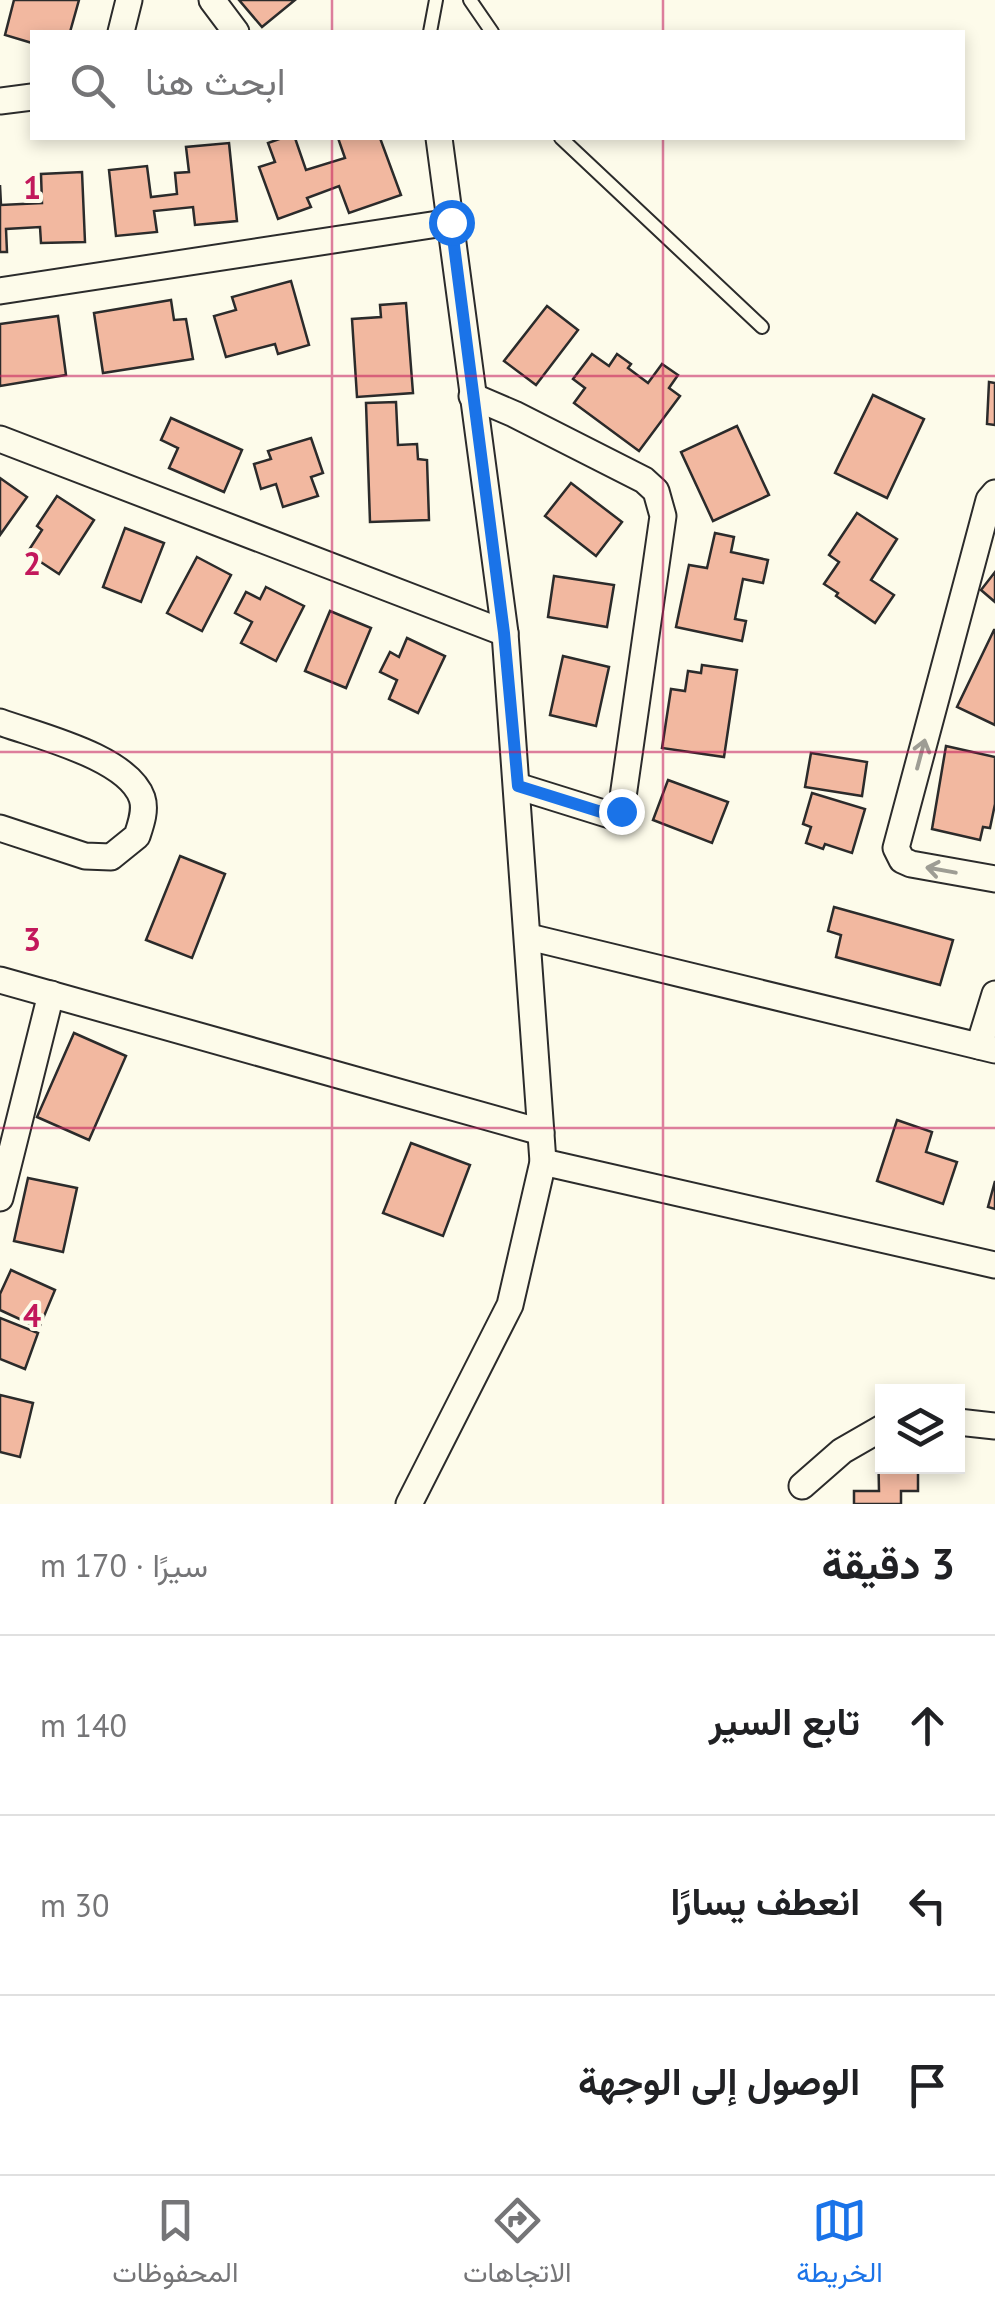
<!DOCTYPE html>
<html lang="ar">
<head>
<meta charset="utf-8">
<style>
	body { margin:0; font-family:"PT Sans",Vazirmatn,sans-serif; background:#f6f6f6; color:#202124; direction:rtl }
	.controls { position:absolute; right:30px; bottom:30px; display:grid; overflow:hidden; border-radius:0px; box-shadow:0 5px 15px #0003 }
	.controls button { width:90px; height:90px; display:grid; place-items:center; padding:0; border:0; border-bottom:2px solid #e0e0e0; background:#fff; color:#202124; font:50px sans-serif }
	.stop { position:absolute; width:30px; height:30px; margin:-22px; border:8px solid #1a73e8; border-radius:50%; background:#fff }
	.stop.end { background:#1a73e8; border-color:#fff; box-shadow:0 2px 10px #0008 }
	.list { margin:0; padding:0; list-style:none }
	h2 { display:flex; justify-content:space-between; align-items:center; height:130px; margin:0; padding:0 40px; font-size:42px }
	h2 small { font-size:32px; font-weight:400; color:#757577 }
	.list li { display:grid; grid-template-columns:65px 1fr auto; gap:30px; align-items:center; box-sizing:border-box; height:180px; padding:0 40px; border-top:2px solid #e0e0e0 }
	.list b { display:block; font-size:38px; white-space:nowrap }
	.list em { font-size:32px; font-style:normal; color:#757577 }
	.icon { flex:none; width:55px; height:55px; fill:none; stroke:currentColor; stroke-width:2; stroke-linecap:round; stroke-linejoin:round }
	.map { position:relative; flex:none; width:995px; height:1504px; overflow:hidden; direction:ltr }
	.search { position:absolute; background:#fff; box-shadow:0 5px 15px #0003; left:30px; right:30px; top:30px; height:110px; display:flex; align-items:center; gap:25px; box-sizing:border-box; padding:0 35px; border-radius:0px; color:#757577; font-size:38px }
	.sheet { height:670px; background:#fff }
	nav { display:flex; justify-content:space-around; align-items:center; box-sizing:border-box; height:140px; border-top:2px solid #e0e0e0; background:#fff; font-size:28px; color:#757577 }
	nav a { display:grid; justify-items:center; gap:5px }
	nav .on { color:#1a73e8 }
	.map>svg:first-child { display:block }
</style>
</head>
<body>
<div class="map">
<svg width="995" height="1504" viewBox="0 0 995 1504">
	<rect width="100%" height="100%" fill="#fdfbea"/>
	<g fill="#f2b8a0" stroke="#2b2b2b" stroke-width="2.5">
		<polygon points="14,0 79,0 70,32 32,32 32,43 5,35"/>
		<polygon points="239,0 295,0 262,27"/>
		<polygon points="282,138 295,138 306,170 345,158 338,138 380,138 401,195 349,213 339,186 307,198 311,207 278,219 259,167 275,162 268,143"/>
		<polygon points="229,143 237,221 195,225 193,207 154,211 157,232 116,236 109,170 147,166 151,197 177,194 175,173 189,172 186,147"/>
		<polygon points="82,172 85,242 41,243 40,227 6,229 7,252 0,252 0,185 1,205 42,203 41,174"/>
		<polygon points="291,281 309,345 278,354 275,344 226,357 214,316 236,310 232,297"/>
		<polygon points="171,300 174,320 186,319 193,359 103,373 94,313"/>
		<polygon points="406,303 413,393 357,397 352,319 381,317 380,305"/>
		<polygon points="547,306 578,330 536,385 504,361"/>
		<polygon points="58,316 66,375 0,386 0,324"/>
		<polygon points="592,354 609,366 617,354 631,364 628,368 648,383 662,364 678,375 669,388 680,396 639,451 574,403 585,388 573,379"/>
		<polygon points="989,382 995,383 995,425 987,424"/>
		<polygon points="873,395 924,419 887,498 835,473"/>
		<polygon points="396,402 398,445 417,444 418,459 427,460 429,520 370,522 366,403"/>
		<polygon points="171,418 242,450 224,492 169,468 178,448 161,440"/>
		<polygon points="737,426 769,495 713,521 681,452"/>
		<polygon points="311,438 323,473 311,477 318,496 283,507 276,484 261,489 254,464 271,459 268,451"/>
		<polygon points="0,478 27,497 0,535"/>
		<polygon points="571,483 622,522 596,556 545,516"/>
		<polygon points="57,496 94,520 59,574 27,553 42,530 37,526"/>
		<polygon points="857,513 897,539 871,580 894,595 875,623 836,596 838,593 824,584 839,562 829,555"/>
		<polygon points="125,528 164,543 141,602 103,587"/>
		<polygon points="715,533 734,537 731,552 768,560 763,583 743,579 735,619 746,621 742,641 676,627 689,565 707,568"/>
		<polygon points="197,557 231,575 202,631 167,613"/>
		<polygon points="995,572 995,602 981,590"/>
		<polygon points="554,576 614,585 607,627 548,617"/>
		<polygon points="266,587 304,606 276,661 241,643 252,622 235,613 246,592 260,599"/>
		<polygon points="330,611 371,628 346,688 305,671"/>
		<polygon points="994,630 995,630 995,725 957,707"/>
		<polygon points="407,638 445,656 418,713 389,699 397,680 380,672 390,652 399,657"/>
		<polygon points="563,656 609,667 596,726 550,715"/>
		<polygon points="702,665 737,670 724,757 662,748 671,689 685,691 688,671 701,673"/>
		<polygon points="946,746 995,757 995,804 990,828 983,827 980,840 932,829"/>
		<polygon points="811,753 867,762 862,796 805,787"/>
		<polygon points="668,780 728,802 712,843 653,820"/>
		<polygon points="812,793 865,809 852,853 825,844 823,849 806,843 811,827 803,824"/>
		<polygon points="180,856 225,874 192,958 146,940"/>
		<polygon points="834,907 953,940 940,985 836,957 841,935 828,931"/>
		<polygon points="74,1033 126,1056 89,1140 37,1117"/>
		<polygon points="897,1120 932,1132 926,1152 957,1162 943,1204 877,1181"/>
		<polygon points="411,1143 470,1165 443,1236 383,1213"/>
		<polygon points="28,1178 77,1188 63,1252 14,1241"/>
		<polygon points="995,1181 995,1209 988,1207"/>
		<polygon points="11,1270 55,1290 39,1328 0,1310 0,1294"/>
		<polygon points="0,1318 38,1333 25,1369 0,1359"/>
		<polygon points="0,1395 33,1403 20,1457 0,1452"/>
		<polygon points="878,1440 882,1440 882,1466 918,1466 918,1491 901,1491 901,1504 854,1504 854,1491 879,1491"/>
	</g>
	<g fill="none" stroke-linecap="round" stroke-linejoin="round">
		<defs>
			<g id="lane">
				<polyline points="470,0 492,32"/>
				<polyline points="430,32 436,0"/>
				<polyline points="561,138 762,327"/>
			</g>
			<g id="street">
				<polyline points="212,0 236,32"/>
				<polyline points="121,32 129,0"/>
				<polyline points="0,101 32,97"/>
				<polyline points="0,291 451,222"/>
				<polyline points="472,396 514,414 644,480 656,491 663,516 621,811 613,816 517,786"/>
				<polyline points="0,439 505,633"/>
				<polyline points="995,493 989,500 896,848 902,860 911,864 995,879"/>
				<path d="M0,722C38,736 128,757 142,798C146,810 141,824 137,836L111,857L85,856L0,828"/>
				<polyline points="529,937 995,1050"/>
				<polyline points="0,980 541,1132"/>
				<polyline points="979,1046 995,994"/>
				<polyline points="543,1162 995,1265"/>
				<polyline points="0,1198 51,994"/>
				<polyline points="958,1422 995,1426"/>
				<polyline points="802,1486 842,1451 882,1428"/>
				<polyline points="409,1504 510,1305 543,1162 505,633 439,138"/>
			</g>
		</defs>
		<use href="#lane" stroke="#2b2b2b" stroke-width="16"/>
		<use href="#street" stroke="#2b2b2b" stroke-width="29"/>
		<use href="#lane" stroke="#fdfbea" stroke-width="12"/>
		<use href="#street" stroke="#fdfbea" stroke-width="25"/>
	</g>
	<defs><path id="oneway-shaft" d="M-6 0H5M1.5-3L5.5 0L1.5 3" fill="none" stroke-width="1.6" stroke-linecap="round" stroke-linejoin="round" transform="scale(2.5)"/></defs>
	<g stroke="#9e9d94">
		<use href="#oneway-shaft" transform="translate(921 754) rotate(-75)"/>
		<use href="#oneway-shaft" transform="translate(941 870) rotate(-170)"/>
	</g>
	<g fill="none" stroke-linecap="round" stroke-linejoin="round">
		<polyline stroke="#1a73e8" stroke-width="12" points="451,222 504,633 518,786 614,816 621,811"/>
	</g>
	<path fill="none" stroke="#c2185b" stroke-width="2.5" stroke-opacity="0.55" d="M332,0V32M663,0V32M332,138V1504M663,138V1504M0,376H995M0,752H995M0,1128H995"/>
	<g font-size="32" text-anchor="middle" font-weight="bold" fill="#c2185b" stroke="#fdfbea" stroke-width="8" stroke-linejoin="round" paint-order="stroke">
		<text x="32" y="199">1</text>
		<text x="32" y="575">2</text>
		<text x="32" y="951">3</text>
		<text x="32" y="1327">4</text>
	</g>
</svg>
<div class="controls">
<button><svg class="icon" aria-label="layers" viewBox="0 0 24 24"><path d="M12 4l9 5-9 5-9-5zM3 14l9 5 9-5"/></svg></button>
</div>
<div class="stop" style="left:451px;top:222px"></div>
<div class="stop end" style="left:621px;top:811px"></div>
<div class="search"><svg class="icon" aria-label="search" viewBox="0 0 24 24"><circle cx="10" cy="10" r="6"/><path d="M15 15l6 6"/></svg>ابحث هنا</div>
</div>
<section class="sheet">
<h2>3 دقيقة<small>سيرًا · 170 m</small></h2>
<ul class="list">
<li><svg class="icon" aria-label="ahead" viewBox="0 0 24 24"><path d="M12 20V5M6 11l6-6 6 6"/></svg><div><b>تابع السير</b></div><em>140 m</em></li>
<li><svg class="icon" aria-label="left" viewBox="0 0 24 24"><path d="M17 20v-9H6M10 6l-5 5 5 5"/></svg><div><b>انعطف يسارًا</b></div><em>30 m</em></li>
<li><svg class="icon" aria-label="arrive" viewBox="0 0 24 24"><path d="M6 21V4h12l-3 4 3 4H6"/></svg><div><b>الوصول إلى الوجهة</b></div></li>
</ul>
</section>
<nav>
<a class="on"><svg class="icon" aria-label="map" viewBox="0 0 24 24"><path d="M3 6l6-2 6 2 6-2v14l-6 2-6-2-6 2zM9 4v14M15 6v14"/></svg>الخريطة</a>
<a><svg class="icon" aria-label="directions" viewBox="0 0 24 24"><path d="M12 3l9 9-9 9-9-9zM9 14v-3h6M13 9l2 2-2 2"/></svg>الاتجاهات</a>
<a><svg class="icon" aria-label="saved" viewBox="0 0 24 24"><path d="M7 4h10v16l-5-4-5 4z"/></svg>المحفوظات</a>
</nav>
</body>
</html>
